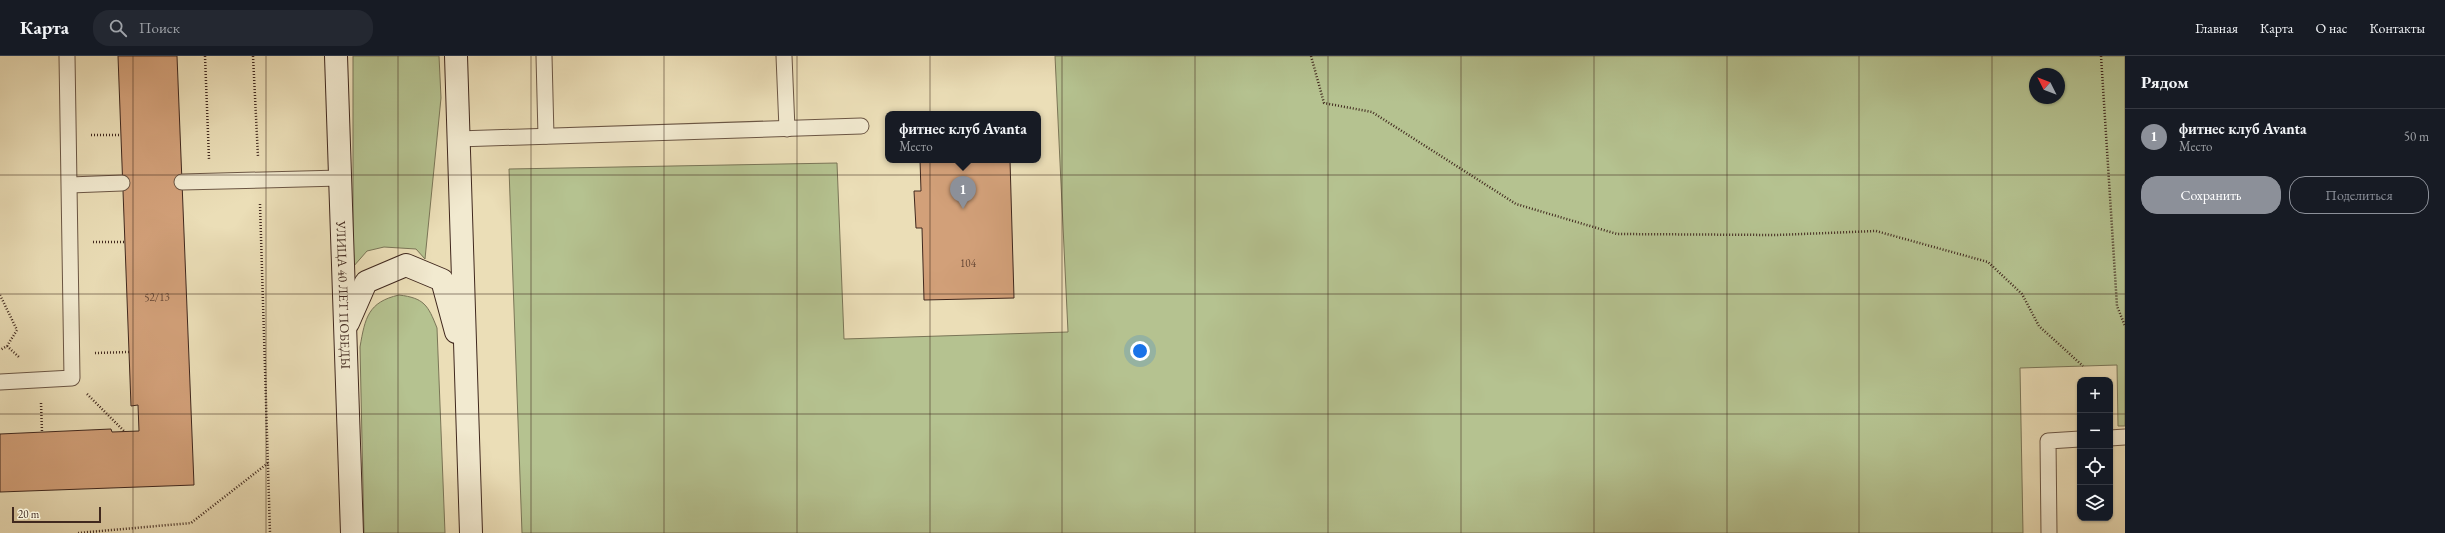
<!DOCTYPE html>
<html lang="ru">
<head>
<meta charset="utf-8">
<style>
	body { margin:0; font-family:"EB Garamond",serif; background:#242831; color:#f1f3f6 }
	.controls { position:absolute; right:12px; bottom:12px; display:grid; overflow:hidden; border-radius:8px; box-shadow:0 1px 3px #0004 }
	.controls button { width:36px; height:36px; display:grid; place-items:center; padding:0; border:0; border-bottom:1px solid #363941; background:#171b24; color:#f1f3f6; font:20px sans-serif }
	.compass { position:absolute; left:2029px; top:12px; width:36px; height:36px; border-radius:50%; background:#171b24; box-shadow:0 1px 3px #0004; rotate:312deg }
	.scale { position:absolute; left:12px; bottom:10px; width:89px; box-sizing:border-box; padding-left:4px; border:2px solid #40281e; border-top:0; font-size:11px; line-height:14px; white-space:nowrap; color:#40281e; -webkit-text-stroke:3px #f2ead0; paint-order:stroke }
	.you { position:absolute; left:1140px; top:295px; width:14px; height:14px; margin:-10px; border:3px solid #fff; border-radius:50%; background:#1a73e8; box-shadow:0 0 0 6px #1a73e833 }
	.badge { display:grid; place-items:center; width:26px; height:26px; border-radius:50%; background:#8c9099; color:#fff; font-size:13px; font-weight:700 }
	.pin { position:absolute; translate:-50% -33px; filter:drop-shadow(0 1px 2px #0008) }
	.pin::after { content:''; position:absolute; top:21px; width:14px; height:12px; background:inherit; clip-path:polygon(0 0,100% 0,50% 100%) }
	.popup { position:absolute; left:885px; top:55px; width:156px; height:52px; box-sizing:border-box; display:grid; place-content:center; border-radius:8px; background:#171b24; filter:drop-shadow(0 1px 3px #0005); font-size:13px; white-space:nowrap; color:#9ea1a6 }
	.popup b { font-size:15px; color:#f1f3f6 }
	.popup::after { content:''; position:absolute; left:50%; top:100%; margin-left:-8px; border:8px solid transparent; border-top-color:#171b24 }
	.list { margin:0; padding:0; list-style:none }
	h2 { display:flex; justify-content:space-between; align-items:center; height:52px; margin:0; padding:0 16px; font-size:17px }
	h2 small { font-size:13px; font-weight:400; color:#9ea1a6 }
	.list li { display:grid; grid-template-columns:26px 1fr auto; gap:12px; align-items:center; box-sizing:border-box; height:56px; padding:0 16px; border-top:1px solid #363941 }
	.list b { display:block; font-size:15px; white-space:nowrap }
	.list p { margin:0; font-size:13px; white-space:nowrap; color:#9ea1a6 }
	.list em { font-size:13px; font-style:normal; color:#9ea1a6 }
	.actions { display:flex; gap:8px; padding:12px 16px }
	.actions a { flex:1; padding:9px 0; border:1px solid #8c9099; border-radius:16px; text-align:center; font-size:14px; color:#8c9099 }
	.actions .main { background:#8c9099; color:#fff }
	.icon { flex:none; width:22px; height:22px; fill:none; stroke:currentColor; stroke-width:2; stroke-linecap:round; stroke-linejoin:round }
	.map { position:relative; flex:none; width:2125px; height:477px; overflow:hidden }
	header { display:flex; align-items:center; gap:24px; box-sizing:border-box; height:56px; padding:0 20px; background:#171b24; border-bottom:1px solid #363941 }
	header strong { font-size:19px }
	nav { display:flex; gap:22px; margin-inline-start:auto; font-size:14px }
	.search { width:280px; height:36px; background:#242831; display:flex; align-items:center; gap:10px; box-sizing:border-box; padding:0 14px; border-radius:16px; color:#9ea1a6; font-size:15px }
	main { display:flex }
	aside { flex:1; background:#171b24 }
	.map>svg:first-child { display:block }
</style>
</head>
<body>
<header>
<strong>Карта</strong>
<div class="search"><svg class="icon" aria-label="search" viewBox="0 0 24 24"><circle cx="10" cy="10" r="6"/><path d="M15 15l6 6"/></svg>Поиск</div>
<nav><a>Главная</a><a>Карта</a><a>О нас</a><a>Контакты</a></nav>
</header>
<main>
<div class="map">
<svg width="2125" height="477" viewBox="0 0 2125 477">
	<rect width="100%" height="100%" fill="#ebdeb7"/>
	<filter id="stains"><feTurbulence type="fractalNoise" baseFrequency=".005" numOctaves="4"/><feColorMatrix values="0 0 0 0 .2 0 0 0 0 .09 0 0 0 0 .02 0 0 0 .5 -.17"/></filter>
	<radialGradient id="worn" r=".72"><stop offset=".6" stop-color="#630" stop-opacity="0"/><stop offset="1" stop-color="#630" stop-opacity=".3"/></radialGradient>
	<g fill="#b5c290" stroke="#7a7557" fill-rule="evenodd">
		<polygon points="353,0 439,0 441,42 425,203 416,193 384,191 367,195 353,211"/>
		<path d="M1055,0H2125V370H2118L2117,309L2020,312L2023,477H522L509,113L837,107L844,283L1068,276ZM2035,18H2059V42H2035Z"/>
		<path d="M399,239C424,242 428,249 437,272L445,477H364L360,291C365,262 368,246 399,239Z"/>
	</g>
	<g fill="#d2a079" stroke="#40281e">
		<polygon points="118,0 177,0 194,429 0,436 0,378 111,373 112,376 139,375 138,349 131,350"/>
		<polygon points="920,104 1010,104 1014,242 924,244 922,172 916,172 914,135 921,135"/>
	</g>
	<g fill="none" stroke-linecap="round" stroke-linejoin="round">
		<defs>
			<g id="lane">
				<polyline points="544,0 546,80"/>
				<polyline points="784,0 787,73"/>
				<polyline points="458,83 861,70"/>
				<polyline points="182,126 340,122"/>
				<polyline points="70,129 122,127"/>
				<polyline points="0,326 72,322 67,0"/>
				<polyline points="2110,382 2125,381"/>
				<polyline points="2049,477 2048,385 2080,383"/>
			</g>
			<g id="secondary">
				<path id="s1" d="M336,0L352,477"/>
				<polyline points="456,0 471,477"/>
				<polyline points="348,267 366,226 406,209 442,224 456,276"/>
			</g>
		</defs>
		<use href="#lane" stroke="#6b5644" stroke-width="17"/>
		<use href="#secondary" stroke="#40281e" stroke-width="24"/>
		<g stroke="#40281e" stroke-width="2.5" stroke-dasharray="1 2" stroke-linecap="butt">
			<polyline points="205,0 209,103"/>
			<polyline points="253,0 258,101"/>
			<polyline points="1311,0 1324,47 1372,56 1516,148 1617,178 1777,179 1876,175 1988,206 2022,238 2039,270 2083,310"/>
			<polyline points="2101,0 2117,250 2125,270"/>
			<polyline points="91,79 121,79"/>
			<polyline points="260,148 270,477"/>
			<polyline points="93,186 125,186"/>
			<polyline points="0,239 17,274 7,290 0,294"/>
			<polyline points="7,290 20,302"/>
			<polyline points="95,297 129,296"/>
			<polyline points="87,338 125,376"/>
			<polyline points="41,347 42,376"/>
			<polyline points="78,477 191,467 268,407"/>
		</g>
		<use href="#lane" stroke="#f2ead0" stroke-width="15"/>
		<use href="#secondary" stroke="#f2ead0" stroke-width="22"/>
	</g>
	<path fill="none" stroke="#40281e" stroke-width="1" stroke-opacity="0.55" d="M133,0V477M266,0V477M398,0V477M531,0V477M664,0V477M797,0V477M930,0V477M1062,0V477M1195,0V477M1328,0V477M1461,0V477M1594,0V477M1727,0V477M1859,0V477M1992,0V477M0,119H2125M0,238H2125M0,358H2080M2110,358H2125"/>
	<g text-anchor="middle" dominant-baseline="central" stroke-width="3" stroke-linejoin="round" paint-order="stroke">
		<g font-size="11" fill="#644635">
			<text x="968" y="207">104</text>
			<text x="157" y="241">52/13</text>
		</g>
		<g font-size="13" fill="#40281e" stroke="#f2ead0">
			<text stroke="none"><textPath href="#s1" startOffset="239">УЛИЦА 40 ЛЕТ ПОБЕДЫ</textPath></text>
		</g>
	</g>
	<rect width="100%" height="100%" filter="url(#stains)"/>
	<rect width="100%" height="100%" fill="url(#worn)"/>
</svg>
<div class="controls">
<button>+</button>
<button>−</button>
<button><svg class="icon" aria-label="locate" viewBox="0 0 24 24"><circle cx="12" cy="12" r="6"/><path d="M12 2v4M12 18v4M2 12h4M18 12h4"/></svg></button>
<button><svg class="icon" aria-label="layers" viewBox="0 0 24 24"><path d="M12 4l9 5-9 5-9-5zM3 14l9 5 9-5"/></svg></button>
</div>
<svg class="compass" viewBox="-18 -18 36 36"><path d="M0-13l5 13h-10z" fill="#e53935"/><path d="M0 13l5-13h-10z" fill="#9ea1a6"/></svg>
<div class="scale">20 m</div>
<div class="you"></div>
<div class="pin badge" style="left:963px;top:153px">1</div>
<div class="popup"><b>фитнес клуб Avanta</b>Место</div>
</div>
<aside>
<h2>Рядом<small></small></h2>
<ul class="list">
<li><span class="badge">1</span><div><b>фитнес клуб Avanta</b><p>Место</p></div><em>50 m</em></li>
</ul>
<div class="actions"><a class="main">Сохранить</a><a>Поделиться</a></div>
</aside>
</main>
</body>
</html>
